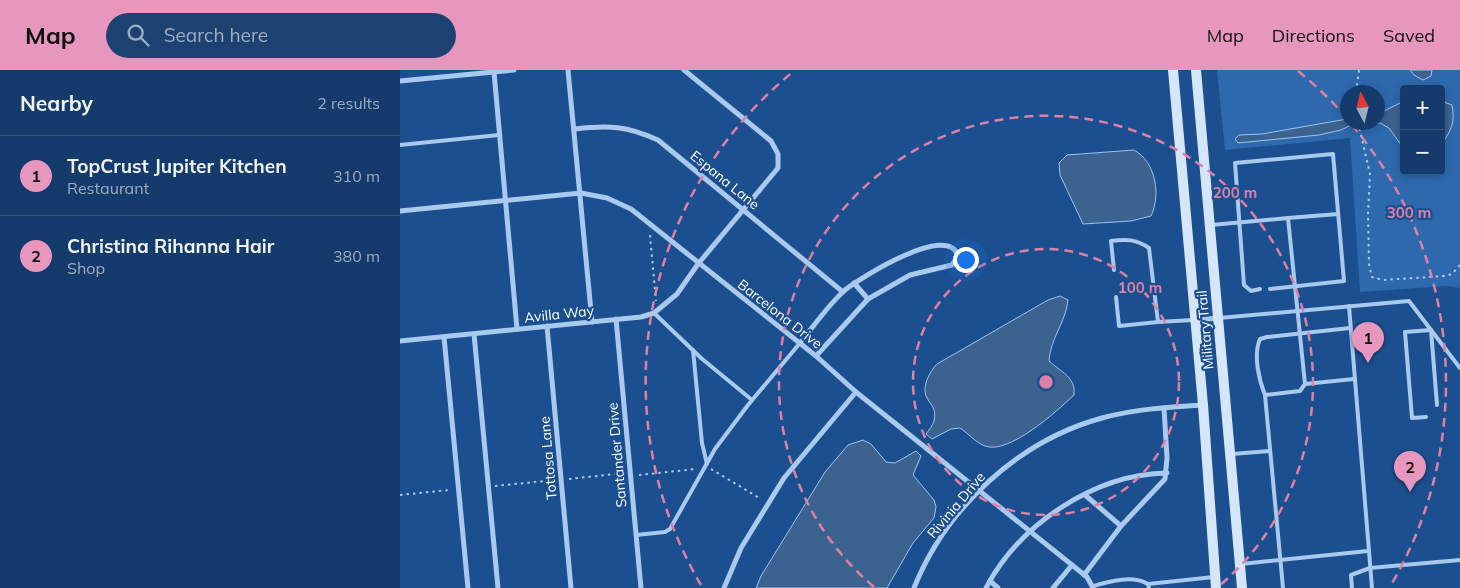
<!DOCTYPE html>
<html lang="en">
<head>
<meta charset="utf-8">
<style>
	body { margin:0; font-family:Mulish,sans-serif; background:#1d4271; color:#f1f3f6 }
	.controls { position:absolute; right:15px; top:15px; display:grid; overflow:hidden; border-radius:5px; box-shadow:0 2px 8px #0003 }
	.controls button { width:45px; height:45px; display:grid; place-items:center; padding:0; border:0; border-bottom:1px solid #33557e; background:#143b6b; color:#f1f3f6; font:25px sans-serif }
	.compass { position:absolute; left:940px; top:15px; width:45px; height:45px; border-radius:50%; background:#143b6b; box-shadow:0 2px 8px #0003; rotate:353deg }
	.you { position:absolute; left:565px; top:189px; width:18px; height:18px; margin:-12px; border:4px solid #fff; border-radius:50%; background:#1a73e8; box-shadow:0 0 0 8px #1a73e833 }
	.badge { display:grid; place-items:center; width:32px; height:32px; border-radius:50%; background:#e797bd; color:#111; font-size:16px; font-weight:700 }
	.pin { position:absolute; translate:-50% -41px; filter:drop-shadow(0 1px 2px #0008) }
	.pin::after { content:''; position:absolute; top:26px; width:18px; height:15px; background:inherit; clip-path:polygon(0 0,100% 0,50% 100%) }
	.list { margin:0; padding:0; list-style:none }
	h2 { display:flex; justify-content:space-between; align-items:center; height:65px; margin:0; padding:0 20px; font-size:21px }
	h2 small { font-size:16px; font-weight:400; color:#9dadc1 }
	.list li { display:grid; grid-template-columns:32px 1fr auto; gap:15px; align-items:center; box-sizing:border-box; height:80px; padding:0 20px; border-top:1px solid #33557e }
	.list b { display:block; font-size:19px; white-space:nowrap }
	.list p { margin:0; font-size:16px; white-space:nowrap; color:#9dadc1 }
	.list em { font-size:16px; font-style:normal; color:#9dadc1 }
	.icon { flex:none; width:28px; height:28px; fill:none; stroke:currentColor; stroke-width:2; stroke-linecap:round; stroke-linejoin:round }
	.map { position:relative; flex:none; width:1060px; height:518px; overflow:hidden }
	header { display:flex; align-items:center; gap:30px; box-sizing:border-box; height:70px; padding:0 25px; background:#e797bd; color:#111 }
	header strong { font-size:24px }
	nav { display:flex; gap:28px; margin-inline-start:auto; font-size:18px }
	.search { width:350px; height:45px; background:#1d4271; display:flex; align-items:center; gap:12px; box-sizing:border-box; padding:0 18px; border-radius:28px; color:#9dadc1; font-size:19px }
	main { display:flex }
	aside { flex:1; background:#143b6b }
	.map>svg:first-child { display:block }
</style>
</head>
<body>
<header>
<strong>Map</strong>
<div class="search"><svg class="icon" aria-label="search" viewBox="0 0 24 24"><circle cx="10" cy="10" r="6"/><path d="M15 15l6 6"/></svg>Search here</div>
<nav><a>Map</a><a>Directions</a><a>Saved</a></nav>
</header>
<main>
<aside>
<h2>Nearby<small>2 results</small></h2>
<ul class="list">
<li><span class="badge">1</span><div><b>TopCrust Jupiter Kitchen</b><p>Restaurant</p></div><em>310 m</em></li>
<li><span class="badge">2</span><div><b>Christina Rihanna Hair</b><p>Shop</p></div><em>380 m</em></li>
</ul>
</aside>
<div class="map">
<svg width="1060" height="518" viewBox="0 0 1060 518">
	<rect width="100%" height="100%" fill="#1b4f8f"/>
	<path fill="#2e69ad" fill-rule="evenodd" d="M817,0H1060V218L1047,216L960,222L950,68L825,80ZM1004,19H1041V101H1004ZM948,22H978V52H948Z"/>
	<g fill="#3c6290" stroke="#9cc4f0">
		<polygon points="1010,0 1032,0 1031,6 1023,10 1014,5"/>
		<polygon points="1004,31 1004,79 989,58 980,53 951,55 941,60 919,65 838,73 835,69 839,65 862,64 947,49 948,52 978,52 978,44"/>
		<path d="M1041,31L1052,35C1055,51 1052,61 1041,74Z"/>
		<path d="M734,80C756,92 761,125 751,146L731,151L683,154L660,105L659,93L667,85Z"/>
		<path d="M660,226L668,230C666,252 650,269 649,291C661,302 676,307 674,325C657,341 609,385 585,376C576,373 568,363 560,358L551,359L532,369L526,364C529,360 533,355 534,351C537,337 530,335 526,326C522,316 530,301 537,294L648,230Z"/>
		<polygon points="463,370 471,374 486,392 495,393 516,381 521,386 513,405 534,430 536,437 534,448 513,473 487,518 356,518 361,506 425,402 448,375"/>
	</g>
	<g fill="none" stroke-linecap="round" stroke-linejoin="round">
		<g stroke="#a9c9ee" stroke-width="2" stroke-dasharray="2.5 4" stroke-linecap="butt">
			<polyline points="956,22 959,0"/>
			<polyline points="958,52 970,104 968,144 969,194 972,207 983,210 1044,206 1052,204 1060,195"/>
			<polyline points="250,165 256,231"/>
			<polyline points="311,399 361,429"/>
			<polyline points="239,405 296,399"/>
			<polyline points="169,409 224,403"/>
			<polyline points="95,416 155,410"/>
			<polyline points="0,425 49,420"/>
		</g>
		<g stroke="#a9c9ee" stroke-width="4">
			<polyline points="0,75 99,65"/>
			<polyline points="888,148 938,144"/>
			<polyline points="811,155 888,148 905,314 954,309"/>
			<path d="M714,200L711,171C726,169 736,169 749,178L758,252L793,250"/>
			<polyline points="860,219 851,221 844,215 835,93 933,84 944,211 870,219"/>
			<polyline points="716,227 719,256 758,252"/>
			<polyline points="949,236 972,518"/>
			<polyline points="254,243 301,288 352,330"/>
			<polyline points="819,248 1009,231 1060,298"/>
			<polyline points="293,280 302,373 307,394"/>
			<polyline points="865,325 900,321 905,314"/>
			<polyline points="1026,347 1012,348 1005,262 1031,260 1037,335"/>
			<polyline points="832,384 870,381"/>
			<polyline points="236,465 265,462 270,459 315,379 348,335 400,273"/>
			<polyline points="841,494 968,481"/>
			<path d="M693,516C711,511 732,505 748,514"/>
			<polyline points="749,518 748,514 814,507"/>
			<path d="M883,518L865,325C859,310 853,285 860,269L867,267L950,258"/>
			<polyline points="952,518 951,505 970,498 1060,490"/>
		</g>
		<g stroke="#a9c9ee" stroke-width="5">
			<polyline points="168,0 192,252"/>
			<polyline points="94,2 117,259"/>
			<polyline points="0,11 114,0"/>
			<path d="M175,59C209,55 227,56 258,70L443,222"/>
			<polyline points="0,141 181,123 207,128 231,139 416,286 456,322 687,507 693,518"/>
			<polyline points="454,213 468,229"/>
			<polyline points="216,249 241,518"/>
			<polyline points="796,250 818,248"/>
			<polyline points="147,256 171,518"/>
			<polyline points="74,264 98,518"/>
			<polyline points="44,267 68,518"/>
			<polyline points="0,271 241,247 254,243 277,224 298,194 378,98 378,84 371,71 284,0"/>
			<path d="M400,273C414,256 428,235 445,220C460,208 549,152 558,186L552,195L510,205L468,229L416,286"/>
			<polyline points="685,425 721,456"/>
			<polyline points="684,505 721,456 765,409 767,388 764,338"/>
			<polyline points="590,511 598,518"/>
			<polyline points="324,518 341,478 384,408 456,322"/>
			<path d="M514,518C546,438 618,371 702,348C735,339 769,337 803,335"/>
			<path d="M586,518C619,455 694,404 767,403"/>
			<polyline points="653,518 672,495"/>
		</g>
		<g stroke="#d6e6fa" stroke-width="10">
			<polyline points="773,0 803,335 816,518"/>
			<polyline points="796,0 842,518"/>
		</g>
	</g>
	<g fill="none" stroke="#dd80a5" stroke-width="2.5" stroke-dasharray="9 6">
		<circle cx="646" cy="312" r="133"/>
		<path d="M474 517A267 267 0 1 1 818 517"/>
		<path d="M301 515A400 400 0 0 1 394 1M898 1A400 400 0 0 1 946 47M952 55A400 400 0 0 1 991 515"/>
	</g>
	<g text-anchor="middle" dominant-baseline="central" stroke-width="4.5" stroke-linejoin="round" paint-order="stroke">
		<g font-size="14" fill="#fff" stroke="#1b4f8f">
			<text transform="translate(325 110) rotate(39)">Espana Lane</text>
			<text transform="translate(159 244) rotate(-6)">Avilla Way</text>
			<text transform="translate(380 244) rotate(38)">Barcelona Drive</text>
			<text transform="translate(805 260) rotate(-95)">Military Trail</text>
			<text transform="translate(217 385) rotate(-95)">Santander Drive</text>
			<text transform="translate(148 388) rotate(-95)">Tottosa Lane</text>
			<text transform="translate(556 435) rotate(-50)">Rivinia Drive</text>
		</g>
	</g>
	<circle cx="646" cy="312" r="8" fill="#dd80a5" stroke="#1b4f8f" stroke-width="2.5"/>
	<g font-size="15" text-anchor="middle" font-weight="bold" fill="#dd80a5" stroke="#1b4f8f" stroke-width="4.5" stroke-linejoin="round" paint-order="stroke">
		<text x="835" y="128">200 m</text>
		<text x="1009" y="148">300 m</text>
		<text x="740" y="223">100 m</text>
	</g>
</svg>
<div class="controls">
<button>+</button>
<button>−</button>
</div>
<svg class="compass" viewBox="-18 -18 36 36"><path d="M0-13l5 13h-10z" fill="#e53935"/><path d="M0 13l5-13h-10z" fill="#9dadc1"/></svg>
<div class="you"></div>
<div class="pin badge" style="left:968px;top:293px">1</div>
<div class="pin badge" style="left:1010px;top:422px">2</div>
</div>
</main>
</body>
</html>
